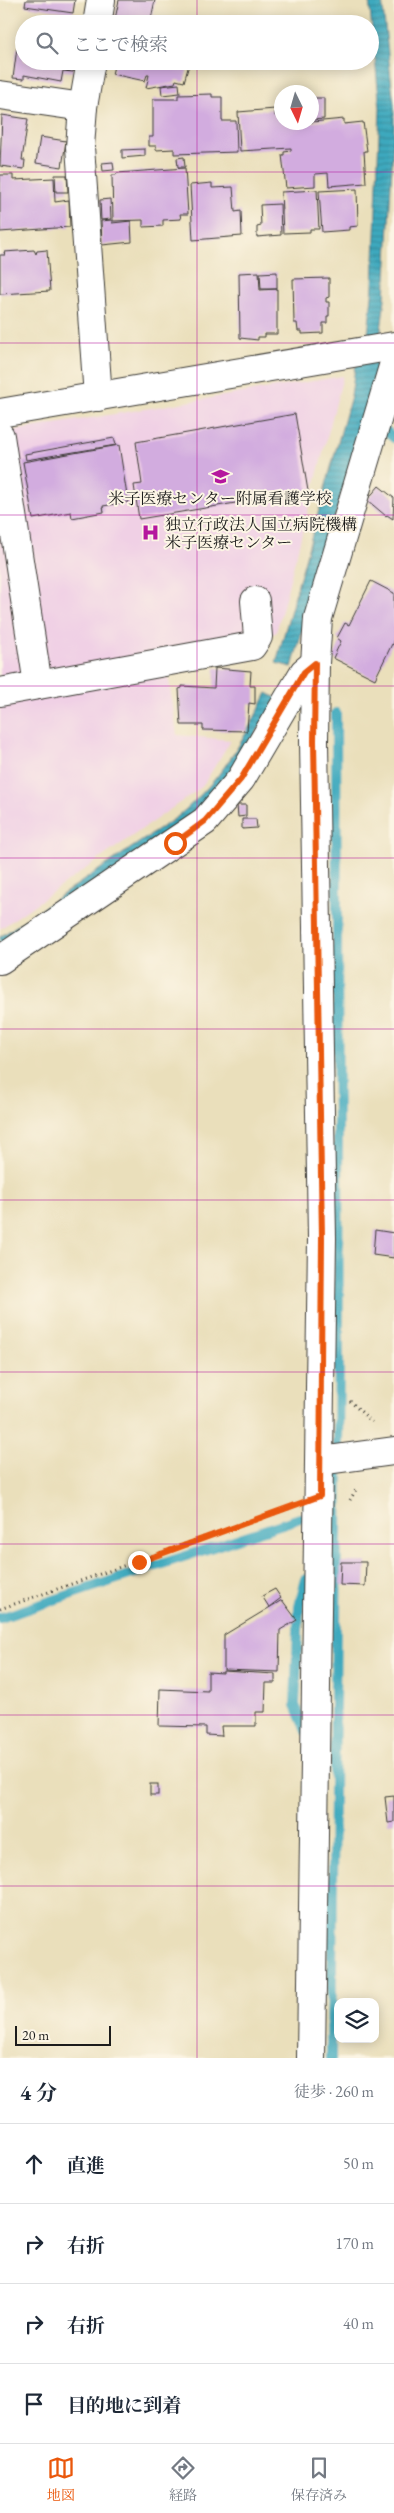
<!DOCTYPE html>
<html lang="ja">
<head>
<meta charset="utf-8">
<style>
	body { margin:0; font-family:"EB Garamond","Noto Serif JP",serif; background:#f2f2f3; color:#1f2937 }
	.controls { position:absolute; right:15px; bottom:15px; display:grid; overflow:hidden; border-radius:10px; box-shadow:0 2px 12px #0003 }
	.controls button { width:45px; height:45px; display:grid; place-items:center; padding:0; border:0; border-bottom:1px solid #e0e1e3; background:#fff; color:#1f2937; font:25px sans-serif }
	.compass { position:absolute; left:274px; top:85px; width:45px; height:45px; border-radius:50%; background:#fff; box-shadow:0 2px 12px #0003; rotate:175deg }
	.scale { position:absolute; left:15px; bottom:12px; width:96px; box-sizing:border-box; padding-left:5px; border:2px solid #1c1c1c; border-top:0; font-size:14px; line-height:18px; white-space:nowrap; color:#1c1c1c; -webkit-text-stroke:4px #fcf5e5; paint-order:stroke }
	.stop { position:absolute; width:15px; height:15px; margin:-11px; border:4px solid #ea580c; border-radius:50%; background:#fff }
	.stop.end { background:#ea580c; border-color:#fff; box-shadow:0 1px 5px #0008 }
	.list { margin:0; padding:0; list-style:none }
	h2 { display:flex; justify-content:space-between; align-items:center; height:65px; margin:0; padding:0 20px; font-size:21px }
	h2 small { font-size:16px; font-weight:400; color:#747a83 }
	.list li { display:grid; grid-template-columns:32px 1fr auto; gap:15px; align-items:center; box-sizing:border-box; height:80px; padding:0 20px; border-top:1px solid #e0e1e3 }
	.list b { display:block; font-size:19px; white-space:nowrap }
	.list em { font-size:16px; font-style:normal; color:#747a83 }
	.icon { flex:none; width:28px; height:28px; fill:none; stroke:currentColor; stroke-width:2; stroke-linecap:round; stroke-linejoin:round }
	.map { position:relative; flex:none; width:394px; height:2058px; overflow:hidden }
	.search { position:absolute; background:#fff; box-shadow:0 2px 12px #0003; left:15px; right:15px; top:15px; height:55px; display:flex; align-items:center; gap:12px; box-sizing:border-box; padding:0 18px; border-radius:28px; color:#747a83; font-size:19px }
	.sheet { height:385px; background:#fff }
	nav { display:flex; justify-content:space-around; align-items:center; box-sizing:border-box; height:70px; border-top:1px solid #e0e1e3; background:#fff; font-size:14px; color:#747a83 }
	nav a { display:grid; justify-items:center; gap:2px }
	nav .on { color:#ea580c }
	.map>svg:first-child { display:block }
</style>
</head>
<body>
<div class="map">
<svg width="394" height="2058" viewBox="0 0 394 2058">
	<defs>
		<pattern id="water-rules" width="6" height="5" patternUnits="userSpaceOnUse" patternTransform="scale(1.25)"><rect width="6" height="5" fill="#3ea9be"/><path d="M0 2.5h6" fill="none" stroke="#33899a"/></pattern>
	</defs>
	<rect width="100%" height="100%" fill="#fcf5e5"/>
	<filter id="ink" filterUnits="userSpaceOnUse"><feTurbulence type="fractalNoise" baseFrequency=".02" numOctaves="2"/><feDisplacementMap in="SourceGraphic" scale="10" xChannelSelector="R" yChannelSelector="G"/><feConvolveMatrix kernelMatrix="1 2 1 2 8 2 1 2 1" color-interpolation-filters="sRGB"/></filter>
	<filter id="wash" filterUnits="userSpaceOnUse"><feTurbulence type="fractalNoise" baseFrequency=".0096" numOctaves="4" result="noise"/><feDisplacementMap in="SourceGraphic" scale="20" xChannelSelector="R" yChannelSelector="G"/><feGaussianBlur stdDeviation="1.12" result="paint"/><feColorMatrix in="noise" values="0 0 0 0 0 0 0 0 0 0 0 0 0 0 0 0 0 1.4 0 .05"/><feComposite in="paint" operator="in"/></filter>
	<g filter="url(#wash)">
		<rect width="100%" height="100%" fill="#eadfbb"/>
		<g fill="#f0d0e5">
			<polygon points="343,376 276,633 0,683 0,433"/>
			<polygon points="168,673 177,735 231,740 202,787 0,929 0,701"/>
		</g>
		<g fill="url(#water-rules)" stroke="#2d626d">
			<polygon points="369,0 382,0 394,105 394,127 385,299 375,377 292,667 276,663 351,396 355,368 368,334 373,286 380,108"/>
			<path d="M267,693L279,699L197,821L0,955V937L177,817C221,780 242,744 267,693Z"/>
		</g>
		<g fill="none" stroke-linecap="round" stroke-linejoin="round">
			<g stroke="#3ea9be" stroke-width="10">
				<polyline points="378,424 394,438"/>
				<polyline points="306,1579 299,1607 295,1705 306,1731"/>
				<polyline points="0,1618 300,1518"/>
				<polyline points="331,2058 339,1359 336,713"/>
			</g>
		</g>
		<g id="blocks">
			<g fill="#d2acdf">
				<polygon points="26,0 75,0 73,13 25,6"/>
				<polygon points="119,0 155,0 150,24 114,24"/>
				<polygon points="17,48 24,48 24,61 75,61 73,72 63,71 61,82 24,75 24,79 13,78"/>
				<polygon points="108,61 190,61 184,82 176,80 175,83 146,88 149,75 147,75 145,81 112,74 114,66 107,63"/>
				<polygon points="179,84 180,93 162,95 161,86"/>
				<polygon points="212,94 212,97 222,97 222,121 236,121 237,152 174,154 174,149 156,150 156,146 149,146 149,137 153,137 153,99 178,99 178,95"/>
				<polygon points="312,98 324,98 324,119 312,120"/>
				<polygon points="275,109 275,116 282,115 282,122 312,122 344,119 344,124 363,122 367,151 364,151 366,183 329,186 328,173 315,174 315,186 286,188 282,155 284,155 284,152 291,151 291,148 240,151 238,112"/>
				<polygon points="2,115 28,119 22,160 25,160 24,169 0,166"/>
				<polygon points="40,137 66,141 62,167 36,163"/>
				<polygon points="145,149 145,156 122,158 122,150"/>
				<polygon points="184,157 185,167 178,167 177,158"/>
				<polygon points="113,162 114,170 103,171 102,163"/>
				<polygon points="185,168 188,214 180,214 181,219 163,220 163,226 143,227 143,220 113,221 112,175 116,175 117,173"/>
				<polygon points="0,175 13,175 13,180 54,178 55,202 69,200 70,227 0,232"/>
				<polygon points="55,175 67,175 68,192 56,192"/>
				<polygon points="212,183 212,188 233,187 235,212 241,211 242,236 193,240 190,185"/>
				<polygon points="357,189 358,226 349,227 349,230 322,232 319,191"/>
				<polygon points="317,190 319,229 310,229 310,232 283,233 281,192"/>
				<polygon points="110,199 111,219 101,220 100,200"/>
				<polygon points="280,204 281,235 257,237 257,227 261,226 260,205"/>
				<polygon points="112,220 112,223 131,221 132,242 102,245 101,221"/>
				<polygon points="34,250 36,254 37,251 47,250 50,291 0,294 0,255 5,255 4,252"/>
				<polygon points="259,272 260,290 277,289 277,334 265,334 265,337 258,337 258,340 240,338 239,273"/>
				<polygon points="277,272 277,289 261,289 260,273"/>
				<polygon points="329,278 329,297 326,298 326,302 329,302 329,316 327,316 327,323 323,323 323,333 302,334 302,331 298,331 297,323 294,323 293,279"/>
				<polygon points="295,414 308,491 139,519 134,485 142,484 136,442"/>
				<polygon points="114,438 116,445 26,460 25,454"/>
				<polygon points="119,445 128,502 103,506 104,512 72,518 71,512 33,519 23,462"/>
				<polygon points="379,486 394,498 393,519 387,515 386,516 367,500"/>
				<polygon points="371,581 394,593 394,645 392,644 375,679 333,658 341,641 337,638 345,623 349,625"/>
				<polygon points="215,668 251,671 250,686 255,686 255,704 249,703 247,731 203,730 203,725 181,725 179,689 182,688 182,686 214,688"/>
				<polygon points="237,805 246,805 246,816 238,817"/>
				<polygon points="242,819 256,819 257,828 242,829"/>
				<polygon points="375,1230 394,1233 394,1258 373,1255"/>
				<polygon points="341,1562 366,1562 365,1586 340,1585"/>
				<polygon points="275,1589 281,1598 269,1607 262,1596"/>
				<polygon points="282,1600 297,1620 280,1630 279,1672 224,1670 224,1635"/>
				<polygon points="223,1671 275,1674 275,1683 266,1683 265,1712 256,1712 256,1726 221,1726 222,1736 206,1735 206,1727 159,1726 160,1689 208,1691 208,1672 223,1673"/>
				<rect x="150" y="1784" width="8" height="11"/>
				<polygon points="394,1796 394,1822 388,1823 385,1797"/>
			</g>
		</g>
	</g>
	<g filter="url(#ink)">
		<use href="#blocks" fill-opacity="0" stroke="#3b3934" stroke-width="1"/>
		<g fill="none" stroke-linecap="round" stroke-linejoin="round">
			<defs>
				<g id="minor">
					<polyline points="97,24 101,0"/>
					<polyline points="91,61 83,107 80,147 98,397"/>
					<polyline points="0,95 83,107"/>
					<polyline points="0,413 394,346"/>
					<polyline points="0,436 38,685"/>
					<polyline points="0,692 252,646 258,637 255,601"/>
					<polyline points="0,960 205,821 241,779 304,672 315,663"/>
					<polyline points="320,1461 394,1451"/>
					<polyline points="311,2058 322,1238 314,741 315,663 318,618 394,363"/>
				</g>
			</defs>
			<use href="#minor" stroke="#3b3934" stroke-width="30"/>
			<g stroke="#3b3934" stroke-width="3" stroke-dasharray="1 4" stroke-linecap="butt">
				<polyline points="350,1401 372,1422"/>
				<polyline points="350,1500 357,1488"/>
				<polyline points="0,1609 289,1508"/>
			</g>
			<use href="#minor" stroke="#fff" stroke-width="28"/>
		</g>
	</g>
	<g fill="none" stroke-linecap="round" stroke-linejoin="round" filter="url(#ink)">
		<polyline stroke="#ea580c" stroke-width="6" points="139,1562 320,1496 322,1238 314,741 315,663 304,672 241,779 205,821 175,843"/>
	</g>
	<path fill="none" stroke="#b5179e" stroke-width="1" stroke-opacity="0.55" d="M197,0V24M197,61V2058M0,172H394M0,343H394M0,515H394M0,686H394M0,858H394M0,1029H394M0,1200H394M0,1372H394M0,1544H394M0,1715H394M0,1886H394"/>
	<defs>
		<symbol id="school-bare" viewBox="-9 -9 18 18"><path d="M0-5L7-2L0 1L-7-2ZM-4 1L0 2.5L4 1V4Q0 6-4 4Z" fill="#b5179e" stroke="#fcf5e5" stroke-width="2.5" paint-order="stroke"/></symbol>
		<symbol id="hospital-bare" viewBox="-9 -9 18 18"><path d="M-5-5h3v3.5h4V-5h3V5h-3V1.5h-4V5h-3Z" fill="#b5179e" stroke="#fcf5e5" stroke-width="2.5" paint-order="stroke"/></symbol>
	</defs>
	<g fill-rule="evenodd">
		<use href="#school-bare" x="208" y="464" width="25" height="25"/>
		<use href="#hospital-bare" x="138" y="520" width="25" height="25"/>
	</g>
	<g text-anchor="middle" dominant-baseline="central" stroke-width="4" stroke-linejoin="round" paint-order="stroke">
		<g font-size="16" fill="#1c1c1c" stroke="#fcf5e5">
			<text x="220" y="498">米子医療センター附属看護学校</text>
			<text x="165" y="524" text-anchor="start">独立行政法人国立病院機構<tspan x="165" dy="18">米子医療センター</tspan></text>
		</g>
	</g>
</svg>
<div class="controls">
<button><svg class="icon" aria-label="layers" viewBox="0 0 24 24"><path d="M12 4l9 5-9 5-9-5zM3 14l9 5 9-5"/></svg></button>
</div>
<svg class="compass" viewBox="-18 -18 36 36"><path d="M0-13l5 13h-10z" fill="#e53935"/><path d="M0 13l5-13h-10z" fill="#747a83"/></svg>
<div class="scale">20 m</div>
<div class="stop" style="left:175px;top:843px"></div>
<div class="stop end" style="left:139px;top:1562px"></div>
<div class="search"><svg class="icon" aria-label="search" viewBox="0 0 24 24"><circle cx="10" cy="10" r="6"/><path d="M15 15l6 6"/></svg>ここで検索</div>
</div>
<section class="sheet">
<h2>4 分<small>徒歩 · 260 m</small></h2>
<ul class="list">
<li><svg class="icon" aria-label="ahead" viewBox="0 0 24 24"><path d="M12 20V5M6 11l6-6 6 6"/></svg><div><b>直進</b></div><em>50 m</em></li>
<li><svg class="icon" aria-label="right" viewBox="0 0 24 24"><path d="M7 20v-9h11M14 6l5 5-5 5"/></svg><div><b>右折</b></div><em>170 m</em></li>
<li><svg class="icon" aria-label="right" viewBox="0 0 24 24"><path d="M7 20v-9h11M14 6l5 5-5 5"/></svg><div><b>右折</b></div><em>40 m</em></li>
<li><svg class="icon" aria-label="arrive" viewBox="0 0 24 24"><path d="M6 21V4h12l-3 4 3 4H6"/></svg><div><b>目的地に到着</b></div></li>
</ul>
</section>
<nav>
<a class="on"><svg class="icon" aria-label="map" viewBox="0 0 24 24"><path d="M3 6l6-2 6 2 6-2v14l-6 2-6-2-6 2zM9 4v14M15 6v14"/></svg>地図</a>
<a><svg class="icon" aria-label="directions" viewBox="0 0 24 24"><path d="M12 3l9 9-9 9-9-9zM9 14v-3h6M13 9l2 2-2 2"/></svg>経路</a>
<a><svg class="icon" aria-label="saved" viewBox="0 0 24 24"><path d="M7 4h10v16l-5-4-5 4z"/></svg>保存済み</a>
</nav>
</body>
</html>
